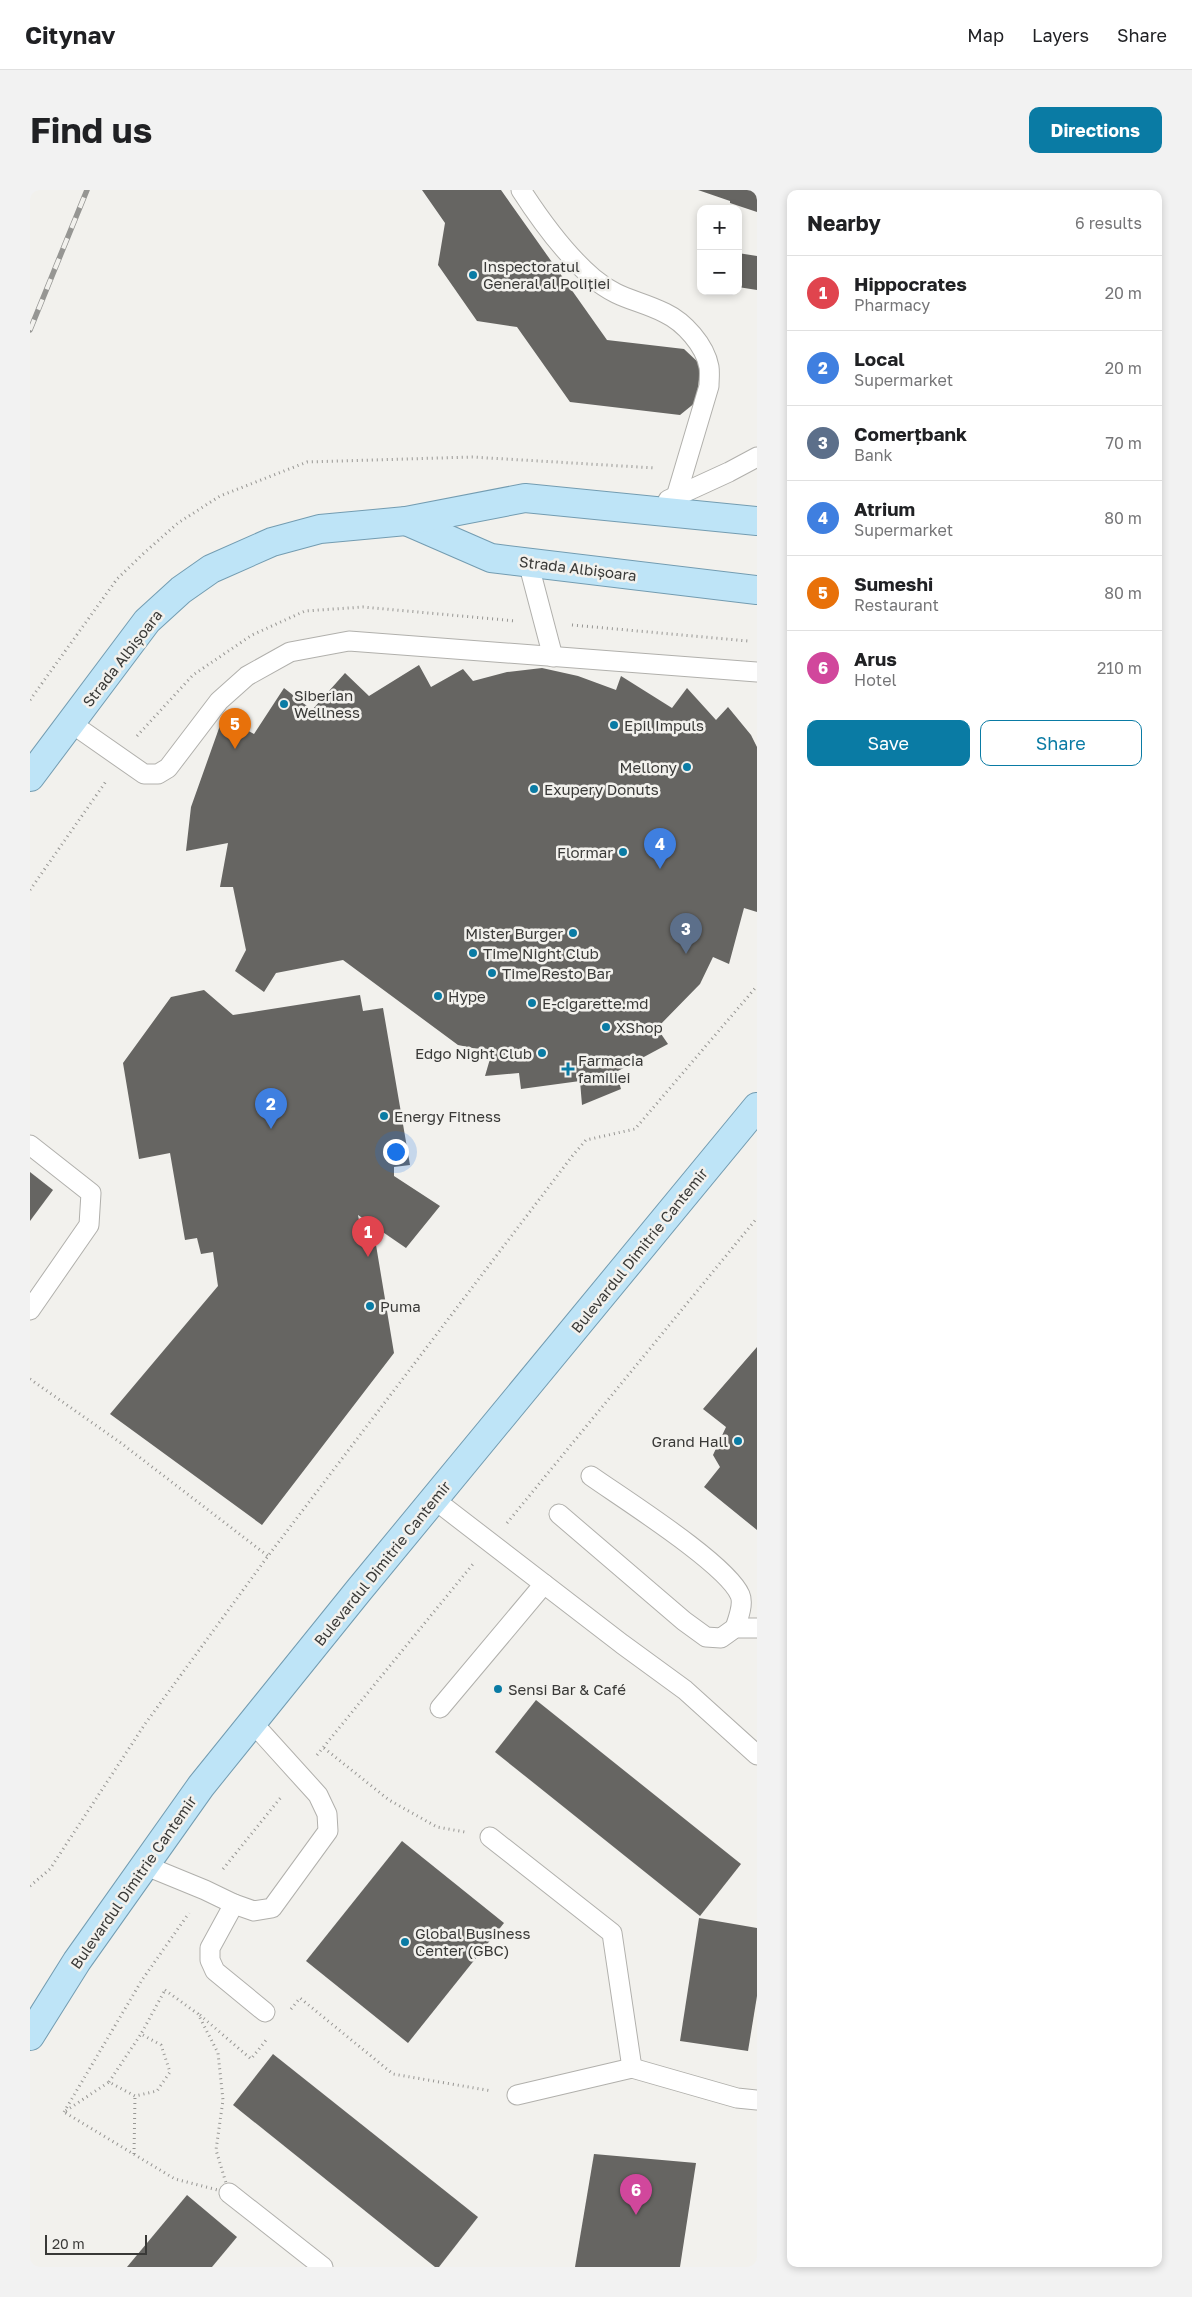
<!DOCTYPE html>
<html lang="en">
<head>
<meta charset="utf-8">
<style>
	body { margin:0; font-family:"Golos Text",sans-serif; background:#f2f2f2; color:#202124 }
	.controls { position:absolute; right:15px; top:15px; display:grid; overflow:hidden; border-radius:10px; box-shadow:0 2px 8px #0003 }
	.controls button { width:45px; height:45px; display:grid; place-items:center; padding:0; border:0; border-bottom:1px solid #e0e0e0; background:#fff; color:#202124; font:25px sans-serif }
	.scale { position:absolute; left:15px; bottom:12px; width:102px; box-sizing:border-box; padding-left:5px; border:2px solid #393937; border-top:0; font-size:14px; line-height:18px; white-space:nowrap; color:#393937; -webkit-text-stroke:4px #f2f1ed; paint-order:stroke }
	.you { position:absolute; left:365px; top:961px; width:18px; height:18px; margin:-12px; border:4px solid #fff; border-radius:50%; background:#1a73e8; box-shadow:0 0 0 8px #1a73e833 }
	.badge { display:grid; place-items:center; width:32px; height:32px; border-radius:50%; background:#0a7ba4; color:#fff; font-size:16px; font-weight:700 }
	.pin { position:absolute; translate:-50% -41px; filter:drop-shadow(0 1px 2px #0008) }
	.pin::after { content:''; position:absolute; top:26px; width:18px; height:15px; background:inherit; clip-path:polygon(0 0,100% 0,50% 100%) }
	.list { margin:0; padding:0; list-style:none }
	h2 { display:flex; justify-content:space-between; align-items:center; height:65px; margin:0; padding:0 20px; font-size:21px }
	h2 small { font-size:16px; font-weight:400; color:#757577 }
	.list li { display:grid; grid-template-columns:32px 1fr auto; gap:15px; align-items:center; box-sizing:border-box; height:75px; padding:0 20px; border-top:1px solid #e0e0e0 }
	.list b { display:block; font-size:19px; white-space:nowrap }
	.list p { margin:0; font-size:16px; white-space:nowrap; color:#757577 }
	.list em { font-size:16px; font-style:normal; color:#757577 }
	.actions { display:flex; gap:10px; padding:15px 20px }
	.actions a { flex:1; padding:11px 0; border:1px solid #0a7ba4; border-radius:10px; text-align:center; font-size:18px; color:#0a7ba4 }
	.actions .main { background:#0a7ba4; color:#fff }
	.map { position:relative; flex:none; width:727px; height:2077px; overflow:hidden; border-radius:10px }
	header { display:flex; align-items:center; gap:30px; box-sizing:border-box; height:70px; padding:0 25px; background:#fff; border-bottom:1px solid #e0e0e0 }
	header strong { font-size:24px }
	nav { display:flex; gap:28px; margin-inline-start:auto; font-size:18px }
	.intro { display:flex; align-items:center; justify-content:space-between; box-sizing:border-box; height:120px; padding:0 30px }
	h1 { margin:0; font-size:35px }
	.button { padding:12px 22px; border-radius:10px; background:#0a7ba4; color:#fff; font-size:18px; font-weight:700 }
	main { display:flex; gap:30px; padding:0 30px }
	aside { flex:1; background:#fff; border-radius:10px; box-shadow:0 2px 8px #0003 }
	.map>svg:first-child { display:block }
</style>
</head>
<body>
<header>
<strong>Citynav</strong>
<nav><a>Map</a><a>Layers</a><a>Share</a></nav>
</header>
<div class="intro"><h1>Find us</h1><a class="button">Directions</a></div>
<main>
<div class="map">
<svg width="727" height="2077" viewBox="0 0 727 2077">
	<rect width="100%" height="100%" fill="#f2f1ed"/>
	<g fill="#666562">
		<polygon points="392,0 471,0 577,150 654,159 671,175 666,212 650,225 540,212 487,137 447,131 408,75 415,33"/>
		<polygon points="668,0 727,0 727,22 700,13 700,11"/>
		<polygon points="708,63 727,66 727,100 708,97"/>
		<polygon points="389,475 401,497 433,479 443,491 477,482 512,478 548,486 586,500 591,486 642,518 657,498 686,530 698,517 721,545 727,557 727,722 714,718 699,774 683,767 670,794 627,838 638,854 586,882 591,899 552,915 550,891 491,899 489,883 455,886 462,862 428,855 313,770 246,783 234,802 205,781 216,760 203,697 190,697 198,653 156,661 161,617 193,527 224,544 254,498 282,520 315,483 339,506"/>
		<polygon points="174,800 203,825 330,805 333,821 353,818 380,975 364,977 364,986 410,1016 376,1058 328,1025 332,1045 344,1043 364,1163 232,1335 80,1224 188,1096 183,1062 171,1064 167,1048 155,1050 140,963 109,969 93,873 141,807"/>
		<polygon points="0,982 23,1000 0,1031"/>
		<polygon points="727,1157 727,1340 674,1297 690,1277 683,1265 696,1237 673,1219"/>
		<polygon points="506,1510 711,1674 670,1726 465,1562"/>
		<polygon points="372,1651 474,1733 378,1853 276,1771"/>
		<polygon points="669,1728 727,1738 727,1806 718,1861 650,1851"/>
		<polygon points="243,1864 448,2027 409,2077 405,2077 203,1915"/>
		<polygon points="564,1964 666,1973 650,2077 545,2077"/>
		<polygon points="157,2005 207,2047 182,2077 97,2077"/>
	</g>
	<g fill="none" stroke-linecap="round" stroke-linejoin="round">
		<defs>
			<g id="lane">
				<path d="M491,0C511,31 535,64 563,88C589,110 607,109 635,123C654,132 675,155 679,177C680,183 679,190 679,196L646,307"/>
				<polyline points="638,310 699,282 727,267"/>
				<polyline points="498,372 523,467"/>
				<polyline points="41,533 114,584 128,584 138,578 189,511 217,486 260,462 319,451 727,482"/>
				<polyline points="0,955 61,1003 59,1035 0,1120"/>
				<path d="M561,1286C592,1308 697,1374 710,1405C714,1414 708,1429 705,1438"/>
				<polyline points="405,1310 592,1454 655,1500 727,1565"/>
				<polyline points="529,1324 654,1431 676,1447 691,1448 705,1438 727,1438"/>
				<polyline points="410,1518 514,1394"/>
				<polyline points="460,1647 582,1743 602,1878"/>
				<polyline points="114,1675 175,1700 204,1714 224,1721 242,1718 298,1641 297,1624 288,1605 222,1532"/>
				<polyline points="204,1714 180,1758 180,1770 185,1781 235,1822"/>
				<polyline points="487,1905 602,1878 707,1908 727,1910"/>
				<polyline points="199,2003 293,2077"/>
			</g>
			<g id="primary">
				<polyline points="376,331 461,368 727,400"/>
				<polyline points="0,587 117,431 151,400 181,379 242,352 290,339 376,331 495,308 727,331"/>
				<polyline points="0,1846 47,1771 171,1596 329,1400 727,917"/>
			</g>
		</defs>
		<use href="#lane" stroke="#b1b0ac" stroke-width="21"/>
		<use href="#primary" stroke="#739cb1" stroke-width="30"/>
		<g stroke="#979693" stroke-width="3" stroke-dasharray="1 4" stroke-linecap="butt">
			<polyline points="542,435 718,451"/>
			<polyline points="0,510 87,389 114,363 148,333 190,306 277,272 442,267 626,278"/>
			<polyline points="107,546 163,485 222,445 275,421 333,417 486,431"/>
			<polyline points="0,700 77,590"/>
			<polyline points="0,1189 91,1253 238,1366"/>
			<polyline points="477,1333 727,1028"/>
			<polyline points="294,1558 359,1610 407,1637 435,1642"/>
			<polyline points="287,1565 443,1374"/>
			<polyline points="193,1679 252,1606"/>
			<polyline points="0,1696 20,1679 115,1534 238,1366 543,965 556,950 605,939 727,796"/>
			<polygon points="135,1800 168,1824 188,1863 193,1910 186,1960 199,2003 145,1989 34,1922 79,1892 105,1906 127,1901 140,1882 131,1855 111,1844"/>
			<polyline points="261,1819 270,1808 363,1884 462,1901"/>
			<polyline points="170,1825 221,1869 237,1849"/>
			<polyline points="79,1892 111,1844"/>
			<polyline points="34,1922 112,1790 159,1723"/>
			<polyline points="104,1964 105,1906"/>
		</g>
		<use href="#lane" stroke="#fff" stroke-width="19"/>
		<use href="#primary" stroke="#bee4f7" stroke-width="28"/>
		<defs>
			<polyline id="rail" points="0,140 57,0"/>
		</defs>
		<use href="#rail" stroke="#969693" stroke-width="5.5"/>
		<use href="#rail" stroke="#f2f1ed" stroke-width="4" stroke-dasharray="11" stroke-linecap="butt"/>
	</g>
	<g fill="#0a7ba4" stroke="#f2f1ed" stroke-width="2">
		<circle cx="443" cy="85" r="5"/>
		<circle cx="254" cy="514" r="5"/>
		<circle cx="584" cy="535" r="5"/>
		<circle cx="657" cy="577" r="5"/>
		<circle cx="504" cy="599" r="5"/>
		<circle cx="593" cy="662" r="5"/>
		<circle cx="543" cy="743" r="5"/>
		<circle cx="443" cy="763" r="5"/>
		<circle cx="462" cy="783" r="5"/>
		<circle cx="408" cy="806" r="5"/>
		<circle cx="502" cy="813" r="5"/>
		<circle cx="576" cy="837" r="5"/>
		<circle cx="512" cy="863" r="5"/>
		<path d="M535.5 871.5h5v5h5v5h-5v5h-5v-5h-5v-5h5z"/>
		<circle cx="354" cy="926" r="5"/>
		<circle cx="340" cy="1116" r="5"/>
		<circle cx="708" cy="1251" r="5"/>
		<circle cx="468" cy="1499" r="5"/>
		<circle cx="375" cy="1752" r="5"/>
	</g>
	<g text-anchor="middle" dominant-baseline="central" stroke-width="5" stroke-linejoin="round" paint-order="stroke">
		<g font-size="15" fill="#393937" stroke="#f2f1ed" text-anchor="start">
			<text x="453" y="76">Inspectoratul<tspan x="453" dy="17">General al Poliției</tspan></text>
			<text x="264" y="505">Siberian<tspan x="264" dy="17">Wellness</tspan></text>
			<text x="594" y="535">Epil Impuls</text>
			<text x="647" y="577" text-anchor="end">Mellony</text>
			<text x="514" y="599">Exupery Donuts</text>
			<text x="583" y="662" text-anchor="end">Flormar</text>
			<text x="533" y="743" text-anchor="end">Mister Burger</text>
			<text x="453" y="763">Time Night Club</text>
			<text x="472" y="783">Time Resto Bar</text>
			<text x="418" y="806">Hype</text>
			<text x="512" y="813">E-cigarette.md</text>
			<text x="586" y="837">XShop</text>
			<text x="502" y="863" text-anchor="end">Edgo Night Club</text>
			<text x="548" y="870">Farmacia<tspan x="548" dy="17">familiei</tspan></text>
			<text x="364" y="926">Energy Fitness</text>
			<text x="350" y="1116">Puma</text>
			<text x="698" y="1251" text-anchor="end">Grand Hall</text>
			<text x="478" y="1499">Sensi Bar &amp; Café</text>
			<text x="385" y="1743">Global Business<tspan x="385" dy="17">Center (GBC)</tspan></text>
		</g>
		<g font-size="15" fill="#393937" stroke="#f2f1ed">
			<text transform="translate(548 378) rotate(7)">Strada Albișoara</text>
			<text transform="translate(92 468) rotate(-52)">Strada Albișoara</text>
			<text transform="translate(609 1060) rotate(-51)">Bulevardul Dimitrie Cantemir</text>
			<text transform="translate(352 1373) rotate(-51)">Bulevardul Dimitrie Cantemir</text>
			<text transform="translate(103 1692) rotate(-55)">Bulevardul Dimitrie Cantemir</text>
		</g>
	</g>
</svg>
<div class="controls">
<button>+</button>
<button>−</button>
</div>
<div class="scale">20 m</div>
<div class="you"></div>
<div class="pin badge" style="left:338px;top:1067px;background:#e0444e">1</div>
<div class="pin badge" style="left:241px;top:939px;background:#3f7fe0">2</div>
<div class="pin badge" style="left:656px;top:764px;background:#5c6f8a">3</div>
<div class="pin badge" style="left:630px;top:679px;background:#3f7fe0">4</div>
<div class="pin badge" style="left:205px;top:559px;background:#e8710a">5</div>
<div class="pin badge" style="left:606px;top:2025px;background:#d1479c">6</div>
</div>
<aside>
<h2>Nearby<small>6 results</small></h2>
<ul class="list">
<li><span class="badge" style="background:#e0444e">1</span><div><b>Hippocrates</b><p>Pharmacy</p></div><em>20 m</em></li>
<li><span class="badge" style="background:#3f7fe0">2</span><div><b>Local</b><p>Supermarket</p></div><em>20 m</em></li>
<li><span class="badge" style="background:#5c6f8a">3</span><div><b>Comerțbank</b><p>Bank</p></div><em>70 m</em></li>
<li><span class="badge" style="background:#3f7fe0">4</span><div><b>Atrium</b><p>Supermarket</p></div><em>80 m</em></li>
<li><span class="badge" style="background:#e8710a">5</span><div><b>Sumeshi</b><p>Restaurant</p></div><em>80 m</em></li>
<li><span class="badge" style="background:#d1479c">6</span><div><b>Arus</b><p>Hotel</p></div><em>210 m</em></li>
</ul>
<div class="actions"><a class="main">Save</a><a>Share</a></div>
</aside>
</main>
</body>
</html>
